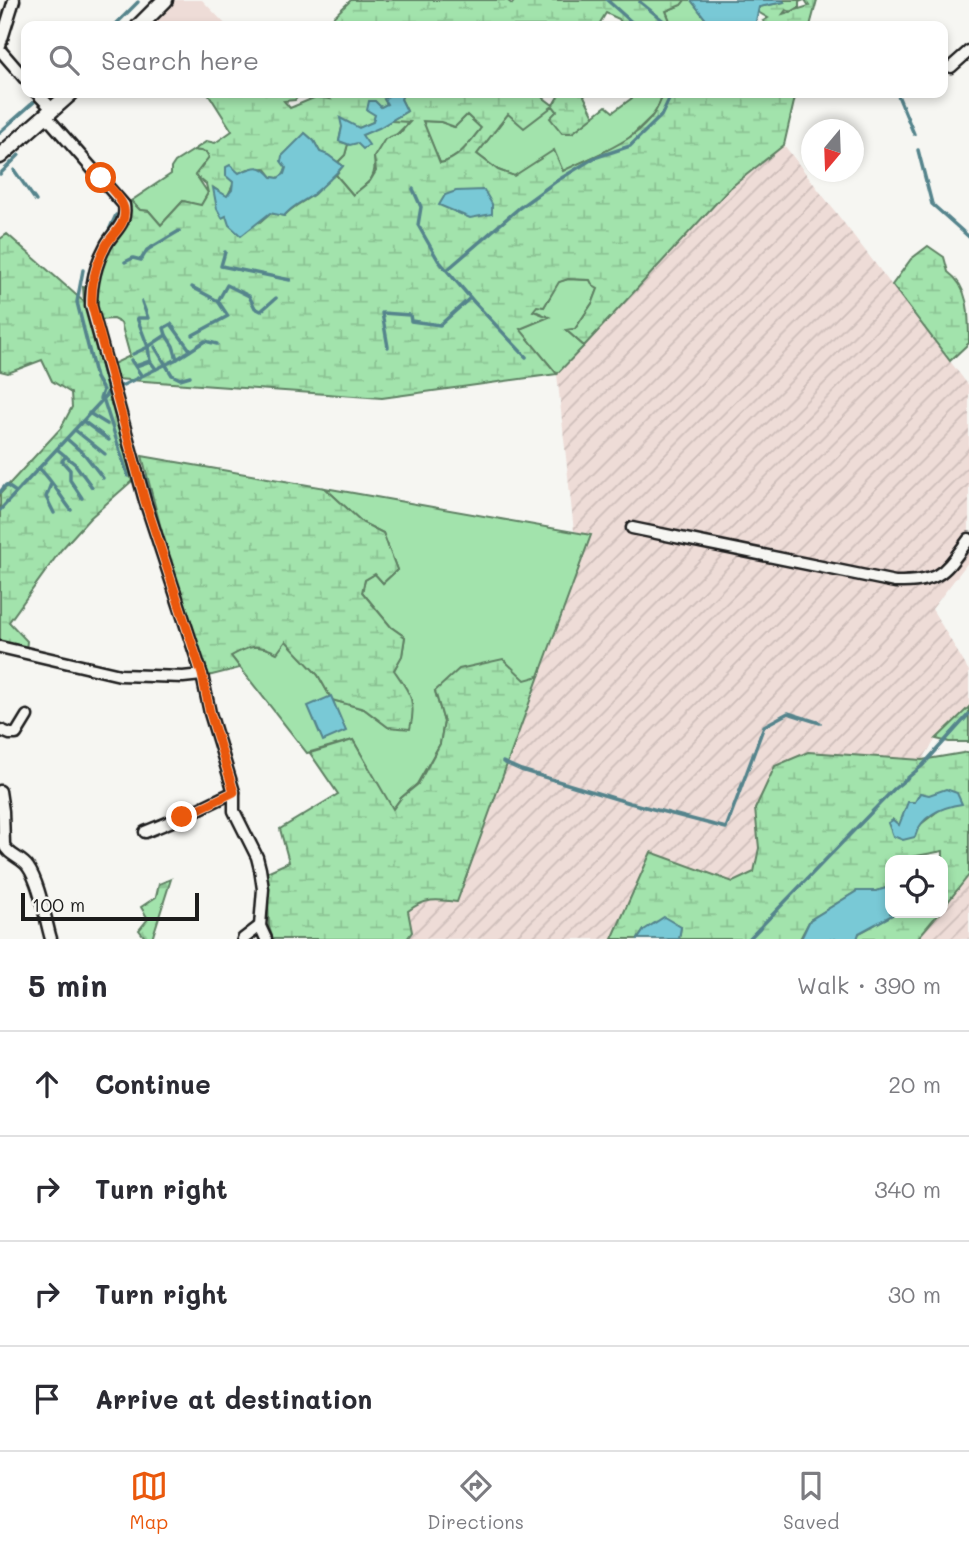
<!DOCTYPE html>
<html lang="en">
<head>
<meta charset="utf-8">
<style>
	body { margin:0; font-family:Mali,sans-serif; background:#f7f7f7; color:#2b2b33 }
	.controls { position:absolute; right:21px; bottom:21px; display:grid; overflow:hidden; border-radius:14px; box-shadow:0 4px 10px #0003 }
	.controls button { width:63px; height:63px; display:grid; place-items:center; padding:0; border:0; border-bottom:2px solid #e1e1e2; background:#fff; color:#2b2b33; font:35px sans-serif }
	.compass { position:absolute; left:801px; top:119px; width:63px; height:63px; border-radius:50%; background:#fff; box-shadow:0 4px 10px #0003; rotate:199deg }
	.scale { position:absolute; left:21px; bottom:18px; width:178px; box-sizing:border-box; padding-left:7px; border:4px solid #1c1c1c; border-top:0; font-size:19px; line-height:24px; white-space:nowrap; color:#1c1c1c; -webkit-text-stroke:5px #f6f6f2; paint-order:stroke }
	.stop { position:absolute; width:21px; height:21px; margin:-16px; border:5px solid #ea580c; border-radius:50%; background:#fff }
	.stop.end { background:#ea580c; border-color:#fff; box-shadow:0 2px 7px #0008 }
	.list { margin:0; padding:0; list-style:none }
	h2 { display:flex; justify-content:space-between; align-items:center; height:91px; margin:0; padding:0 28px; font-size:30px }
	h2 small { font-size:23px; font-weight:400; color:#7c7c81 }
	.list li { display:grid; grid-template-columns:46px 1fr auto; gap:21px; align-items:center; box-sizing:border-box; height:105px; padding:0 28px; border-top:2px solid #e1e1e2 }
	.list b { display:block; font-size:26px; white-space:nowrap }
	.list em { font-size:23px; font-style:normal; color:#7c7c81 }
	.icon { flex:none; width:38px; height:38px; fill:none; stroke:currentColor; stroke-width:2; stroke-linecap:round; stroke-linejoin:round }
	.map { position:relative; flex:none; width:969px; height:939px; overflow:hidden }
	.search { position:absolute; background:#fff; box-shadow:0 4px 10px #0003; left:21px; right:21px; top:21px; height:77px; display:flex; align-items:center; gap:18px; box-sizing:border-box; padding:0 24px; border-radius:14px; color:#7c7c81; font-size:26px }
	.sheet { height:511px; background:#fff }
	nav { display:flex; justify-content:space-around; align-items:center; box-sizing:border-box; height:98px; border-top:2px solid #e1e1e2; background:#fff; font-size:19px; color:#7c7c81 }
	nav a { display:grid; justify-items:center; gap:4px }
	nav .on { color:#ea580c }
	.map>svg:first-child { display:block }
</style>
</head>
<body>
<div class="map">
<svg width="969" height="939" viewBox="0 0 969 939">
	<defs>
		<pattern id="industrial-furrows" width="10" height="10" patternUnits="userSpaceOnUse" patternTransform="scale(1.75)"><rect width="10" height="10" fill="#eedcd7"/><path d="M-1 1l2-2M0 10L10 0M9 11l2-2" fill="none" stroke="#ccbcb8"/></pattern>
		<pattern id="forest-firs" width="22" height="20" patternUnits="userSpaceOnUse" patternTransform="scale(1.75)"><rect width="22" height="20" fill="#a2e3ac"/><path d="M5 1l3.5 6h-7zM16 11l3.5 6h-7z" fill="#8bc293"/></pattern>
		<pattern id="wetland-marsh" width="20" height="14" patternUnits="userSpaceOnUse" patternTransform="scale(1.75)"><rect width="20" height="14" fill="#a2e3ac"/><path d="M1 5h8M5 5V1M11 12h8M15 12V8" fill="none" stroke="#8bc293"/></pattern>
	</defs>
	<rect width="100%" height="100%" fill="#f6f6f2"/>
	<filter id="ink" filterUnits="userSpaceOnUse"><feTurbulence type="fractalNoise" baseFrequency=".0143" numOctaves="2"/><feDisplacementMap in="SourceGraphic" scale="14" xChannelSelector="R" yChannelSelector="G"/><feConvolveMatrix kernelMatrix="1 2 1 2 8 2 1 2 1" color-interpolation-filters="sRGB"/></filter>
	<g filter="url(#ink)">
		<polygon fill="#eedcd7" points="173,0 202,0 227,26 149,26"/>
		<g fill="url(#industrial-furrows)">
			<polygon points="784,145 969,386 969,561 932,609 969,671 969,707 936,739 922,760 808,752 755,809 759,848 754,872 733,882 651,853 612,939 407,939 412,932 408,911 421,901 443,900 457,902 591,536 574,531 557,374 730,188"/>
			<polygon points="969,875 969,939 917,939 939,913 943,913 943,908"/>
		</g>
		<g fill="#a2e3ac" stroke="#5f8064" stroke-width="2">
			<polygon points="685,0 691,0 711,26 672,26 666,11 681,5"/>
			<polygon points="639,93 663,93 656,112 624,143 563,171 514,176 498,170 477,154 508,114 553,106 557,111 551,118 572,133 606,106 613,112"/>
			<path d="M467,115L481,128C470,142 458,160 440,163L422,121L441,122L454,127Z"/>
			<path d="M390,121H410L374,157C377,179 369,182 353,195L336,175L343,166L338,162L345,155L348,144L357,143L362,135Z"/>
			<polygon points="194,150 207,152 209,157 196,175 208,193 201,206 183,201 161,225 149,211 140,210 131,201 171,174 171,168 175,162"/>
			<polygon points="568,279 590,280 598,289 593,302 575,329 566,330 584,346 557,374 519,329 548,317 533,310 537,305 544,307 558,282"/>
			<polygon points="325,488 591,535 539,676 526,681 435,691 444,722 440,744 417,784 401,798 392,810 353,740 307,753 231,656 248,646 267,648 286,640 318,675 332,700 364,709 388,727 394,670 402,655 405,637 391,627 362,592 365,580 375,574 383,583 397,570 383,533 363,523"/>
		</g>
		<polygon fill="url(#forest-firs)" stroke="#5f8064" stroke-width="2" points="171,879 152,939 146,939 139,930 148,919 141,907 156,897 159,884"/>
		<g fill="url(#wetland-marsh)" stroke="#5f8064" stroke-width="2" fill-rule="evenodd">
			<polygon points="351,0 507,0 512,4 515,0 685,0 681,5 666,11 672,26 623,26 619,19 606,13 598,26 324,26"/>
			<polygon points="783,0 804,0 799,2 799,7 791,12 786,10 783,14 809,6 805,0 817,0 810,26 768,26 763,21 768,18 758,12 759,7 784,2"/>
			<path d="M208,93H301L295,100L284,101L290,108L316,97L330,99L324,93H397L396,95L384,99L387,104L375,115L373,122L359,128L342,127L339,141L348,144L345,155L338,162L320,152L314,141L305,133L284,174L278,178L272,177L265,168L248,169L239,173L227,197L214,188L226,216L260,222L270,213L284,216C294,205 302,203 313,195C321,188 326,178 336,175L353,195L370,181L376,171L374,157L385,139L400,133L410,122L390,121L407,111L401,99L403,94L401,93H537L553,105L560,93H587L584,96L594,116L572,133H562L550,118L557,111L553,106L524,128L508,114L477,154L498,170L514,176L554,150L563,171C600,152 652,138 663,93H796L784,145L730,188L584,346L566,330L575,329L593,302L598,289L593,286L590,280L568,279L559,282L544,307L537,306L533,311L549,317L520,329L557,374L382,398L116,379L111,365L130,356L121,323L113,319L99,320C91,276 110,244 125,204L131,201L140,210L149,211L161,225L183,201L201,205L208,193L206,184L195,175L209,157L206,152L194,150L207,141L215,143L232,131ZM467,115L481,128C470,142 458,160 440,163L423,121L441,122L455,127Z"/>
			<polygon points="7,234 84,302 83,287 88,288 110,396 132,481 90,518 61,550 9,622 27,641 26,651 0,646 0,494 61,428 72,407 71,393 52,381 42,360 8,373 0,371 0,239"/>
			<path d="M928,246L944,257L948,272C969,287 969,313 969,343L950,361L892,285L911,259Z"/>
			<path d="M142,456L325,488L363,523L383,533L397,570L383,583L375,574L365,580L362,592L391,627L405,637L402,656L394,670C410,693 417,701 410,729L388,727L364,709L332,700L318,675L286,641L277,653C257,643 249,646 231,656L240,668L200,678Z"/>
			<path d="M503,659L525,680L539,676L457,902C436,899 425,898 408,911L412,932L407,939H273L269,927L267,872L289,862L280,829L338,794L310,753L353,740L393,809L401,798L418,784L440,744L444,722L435,691L459,669Z"/>
			<polygon points="969,707 969,742 949,742 936,739"/>
			<path d="M808,752L922,760L969,752V875L943,908V851L911,857L912,860H890V887L876,891H857L810,920L800,939H679L681,927L644,930L638,939H612L651,852L733,882L754,872L759,848L755,809L775,766ZM915,802L962,803L943,807L917,827L893,836V820L899,825Z"/>
			<path d="M896,913H939L917,939H857L859,933C866,931 886,917 896,913Z"/>
		</g>
		<g fill="#79c9d6" stroke="#54848c" stroke-width="2">
			<polygon points="691,0 783,0 784,2 759,7 756,21 760,26 711,26"/>
			<polygon points="397,93 403,94 401,99 407,111 379,128 362,135 369,145 363,149 357,143 350,145 339,141 342,127 340,118 359,128 373,122 375,115 367,110 369,101 375,101 381,107 387,104 384,99 391,94 396,95"/>
			<path d="M305,133L314,141L320,152L328,155L343,166C338,172 317,192 311,196C299,204 293,205 284,216L270,213L241,236L229,225L226,216L222,218L217,209L213,188L227,196L232,190L233,182L226,176V167L230,165L239,173C255,166 260,163 272,177L278,178L284,174L286,168L281,161L282,156Z"/>
			<polygon points="484,190 492,204 492,214 470,218 439,205 445,195 456,191"/>
			<polygon points="331,696 346,731 323,741 308,706"/>
			<path d="M946,789L957,793L962,804C942,807 920,816 915,837L903,840L893,836L888,823L893,820L899,825L908,802H915L920,793L929,795Z"/>
			<polygon points="890,887 890,913 896,913 859,933 857,939 801,939 810,920 857,891 876,891"/>
			<polygon points="664,917 681,927 679,939 638,939 644,930"/>
		</g>
		<g fill="none" stroke-linecap="round" stroke-linejoin="round">
			<g stroke="#54848c" stroke-width="3.5">
				<polyline points="607,0 636,26"/>
				<polyline points="640,2 670,26"/>
				<polyline points="114,26 138,2"/>
				<polyline points="725,93 730,93"/>
				<polyline points="897,93 914,134"/>
				<polyline points="0,132 34,102"/>
				<polyline points="918,150 932,204 969,237"/>
				<polyline points="14,170 36,201"/>
				<polyline points="0,174 19,155"/>
				<polyline points="413,189 421,207 418,225 438,260 474,302 526,357"/>
				<polyline points="105,239 116,215"/>
				<polyline points="225,252 221,266 290,280"/>
				<polyline points="125,262 133,258 141,260 147,250 179,231"/>
				<polyline points="83,270 77,302 96,378 103,390 100,399"/>
				<polyline points="447,270 519,208 555,182 594,158 630,146 661,116 672,93"/>
				<polyline points="192,287 218,301 228,316 193,335"/>
				<polyline points="87,298 89,273 93,265"/>
				<polyline points="218,301 227,285 249,296 255,308 261,311 276,298"/>
				<polyline points="142,302 148,318 137,318 148,347 166,335 164,328 171,324 190,350"/>
				<polyline points="166,335 173,346 177,359"/>
				<polyline points="95,340 108,391 105,397"/>
				<polyline points="155,347 172,375 180,379 190,376"/>
				<polyline points="388,347 382,313 410,315 411,321 440,325 470,298"/>
				<polyline points="133,354 148,347 150,361"/>
				<polyline points="131,360 141,375"/>
				<polyline points="136,366 150,361 156,369"/>
				<polyline points="116,379 119,387 177,359 205,341 217,344"/>
				<polyline points="103,398 128,476"/>
				<polyline points="89,413 107,424"/>
				<polyline points="83,421 109,440"/>
				<polyline points="75,430 105,454"/>
				<polyline points="67,439 85,455 103,478"/>
				<polyline points="57,449 75,464 92,487"/>
				<polyline points="66,456 62,461 70,470 70,480 82,498"/>
				<path d="M39,468C52,480 60,496 71,510"/>
				<polyline points="145,476 155,516"/>
				<polyline points="51,484 46,497 54,513"/>
				<polyline points="0,492 6,485 16,492"/>
				<polyline points="0,510 106,396"/>
				<polyline points="503,762 521,770 630,803 726,828 764,726 788,713 820,723"/>
				<polyline points="749,939 894,789 922,766 969,714"/>
			</g>
			<defs>
				<g id="street">
					<polyline points="0,45 14,0"/>
					<polyline points="0,50 26,80"/>
					<polyline points="951,67 969,51"/>
					<polyline points="37,93 53,110"/>
					<path d="M46,116L124,205C127,225 114,230 106,245C95,265 91,284 91,306L145,501L202,675L210,713L234,792V811L257,857L260,869L263,889L260,926L266,939"/>
					<path d="M632,528L895,582C941,582 943,574 969,539"/>
					<polyline points="0,647 120,675 183,677 202,675"/>
					<polyline points="0,730 10,734 16,734 27,716"/>
					<path d="M0,791L3,811L4,845C8,855 22,858 28,867C40,884 45,919 51,939"/>
					<polyline points="145,832 182,817 234,792"/>
					<polyline points="243,939 260,926"/>
				</g>
				<g id="primary">
					<polyline points="139,26 165,0"/>
					<polyline points="0,156 71,93"/>
				</g>
			</defs>
			<use href="#street" stroke="#1c1c1c" stroke-width="15"/>
			<use href="#primary" stroke="#1c1c1c" stroke-width="19"/>
			<use href="#street" stroke="#f6f6f2" stroke-width="10"/>
			<use href="#primary" stroke="#f6f6f2" stroke-width="14"/>
		</g>
	</g>
	<g fill="none" stroke-linecap="round" stroke-linejoin="round" filter="url(#ink)">
		<path stroke="#ea580c" stroke-width="9" d="M101,178C109,187 122,198 124,209C127,226 111,234 105,247C95,267 91,284 92,306L145,501L202,674L210,713L234,792L182,817"/>
	</g>
</svg>
<div class="controls">
<button><svg class="icon" aria-label="locate" viewBox="0 0 24 24"><circle cx="12" cy="12" r="6"/><path d="M12 2v4M12 18v4M2 12h4M18 12h4"/></svg></button>
</div>
<svg class="compass" viewBox="-18 -18 36 36"><path d="M0-13l5 13h-10z" fill="#e53935"/><path d="M0 13l5-13h-10z" fill="#7c7c81"/></svg>
<div class="scale">100 m</div>
<div class="stop" style="left:101px;top:178px"></div>
<div class="stop end" style="left:182px;top:817px"></div>
<div class="search"><svg class="icon" aria-label="search" viewBox="0 0 24 24"><circle cx="10" cy="10" r="6"/><path d="M15 15l6 6"/></svg>Search here</div>
</div>
<section class="sheet">
<h2>5 min<small>Walk · 390 m</small></h2>
<ul class="list">
<li><svg class="icon" aria-label="ahead" viewBox="0 0 24 24"><path d="M12 20V5M6 11l6-6 6 6"/></svg><div><b>Continue</b></div><em>20 m</em></li>
<li><svg class="icon" aria-label="right" viewBox="0 0 24 24"><path d="M7 20v-9h11M14 6l5 5-5 5"/></svg><div><b>Turn right</b></div><em>340 m</em></li>
<li><svg class="icon" aria-label="right" viewBox="0 0 24 24"><path d="M7 20v-9h11M14 6l5 5-5 5"/></svg><div><b>Turn right</b></div><em>30 m</em></li>
<li><svg class="icon" aria-label="arrive" viewBox="0 0 24 24"><path d="M6 21V4h12l-3 4 3 4H6"/></svg><div><b>Arrive at destination</b></div></li>
</ul>
</section>
<nav>
<a class="on"><svg class="icon" aria-label="map" viewBox="0 0 24 24"><path d="M3 6l6-2 6 2 6-2v14l-6 2-6-2-6 2zM9 4v14M15 6v14"/></svg>Map</a>
<a><svg class="icon" aria-label="directions" viewBox="0 0 24 24"><path d="M12 3l9 9-9 9-9-9zM9 14v-3h6M13 9l2 2-2 2"/></svg>Directions</a>
<a><svg class="icon" aria-label="saved" viewBox="0 0 24 24"><path d="M7 4h10v16l-5-4-5 4z"/></svg>Saved</a>
</nav>
</body>
</html>
